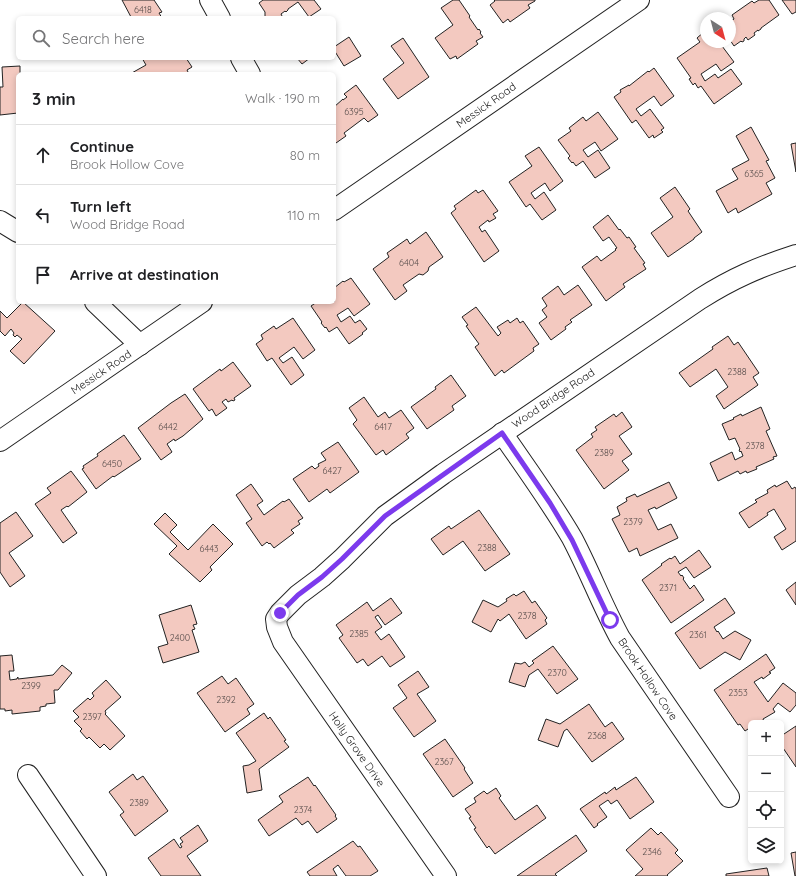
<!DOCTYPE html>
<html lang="en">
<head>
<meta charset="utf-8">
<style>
	body { margin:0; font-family:Quicksand,sans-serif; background:#f2f2f2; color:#202124 }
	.controls { position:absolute; right:12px; bottom:12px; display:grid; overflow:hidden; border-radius:6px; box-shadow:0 2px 6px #0003 }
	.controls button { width:36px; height:36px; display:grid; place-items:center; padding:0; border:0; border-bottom:1px solid #e0e0e0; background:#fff; color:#202124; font:20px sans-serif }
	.compass { position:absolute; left:700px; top:12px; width:36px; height:36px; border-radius:50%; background:#fff; box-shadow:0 2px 6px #0003; rotate:144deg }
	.stop { position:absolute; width:12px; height:12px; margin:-9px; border:3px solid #7c3aed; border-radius:50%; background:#fff }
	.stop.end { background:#7c3aed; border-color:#fff; box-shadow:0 1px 4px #0008 }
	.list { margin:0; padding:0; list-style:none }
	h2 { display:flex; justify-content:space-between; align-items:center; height:52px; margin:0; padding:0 16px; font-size:17px }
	h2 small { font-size:13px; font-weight:400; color:#757577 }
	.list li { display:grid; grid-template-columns:26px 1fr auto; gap:12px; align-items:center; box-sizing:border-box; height:60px; padding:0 16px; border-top:1px solid #e0e0e0 }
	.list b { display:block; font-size:15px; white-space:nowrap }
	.list p { margin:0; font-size:13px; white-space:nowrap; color:#757577 }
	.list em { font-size:13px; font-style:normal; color:#757577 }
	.icon { flex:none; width:22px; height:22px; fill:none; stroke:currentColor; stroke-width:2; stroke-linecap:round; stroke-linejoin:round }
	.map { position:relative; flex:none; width:796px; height:876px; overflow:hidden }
	.search { position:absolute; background:#fff; box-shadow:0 2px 6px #0003; left:16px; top:16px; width:320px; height:44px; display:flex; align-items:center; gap:10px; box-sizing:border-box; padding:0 14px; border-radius:6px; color:#757577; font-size:15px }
	.panel { position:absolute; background:#fff; box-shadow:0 2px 6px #0003; left:16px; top:72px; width:320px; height:232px; border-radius:6px }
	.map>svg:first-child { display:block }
</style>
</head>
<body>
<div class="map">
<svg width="796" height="876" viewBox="0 0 796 876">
	<rect width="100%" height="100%" fill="#fff"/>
	<g fill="#f3c9c0" stroke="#222">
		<polygon points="122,0 154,0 162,12 159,13 162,18 129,18 131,17"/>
		<polygon points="263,0 314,0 321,9 309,17 298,2 288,9 288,10 286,12 285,11 281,14 283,18 267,18 265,16 265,12 259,3"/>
		<polygon points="453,0 459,0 470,16 469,17 478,30 479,29 481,32 480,33 483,37 476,41 478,44 457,59 456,56 450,59 435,38 453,25 441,8"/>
		<polygon points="494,0 535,0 535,1 528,5 530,8 510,22 508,19 503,23 490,5 495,1"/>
		<polygon points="759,0 769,0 779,15 761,28 761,29 758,31 758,30 754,33 755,35 748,40 746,37 744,39 744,41 742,42 741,41 734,46 730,40 730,22 734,19 732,15 752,1 754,3"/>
		<polygon points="782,0 796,0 796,12 792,14"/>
		<polygon points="705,31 706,42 719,42 734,62 721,71 716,64 701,74 705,81 715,74 718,78 731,69 742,84 714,104 701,86 698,88 695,83 693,85 689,79 691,78 677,58 700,42 697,38"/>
		<polygon points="349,37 361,56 344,66 334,50 334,47"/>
		<polygon points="403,38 429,77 398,99 383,79 404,63 391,46"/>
		<polygon points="142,58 186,58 192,67 187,70 189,74 130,74 146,65"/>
		<polygon points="297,58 310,58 302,64"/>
		<polygon points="20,66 20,74 18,74 18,113 0,115 0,87 3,87 2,67"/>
		<polygon points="654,68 674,96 661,106 654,96 636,109 641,116 650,109 664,128 661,130 663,132 654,138 653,135 649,138 636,120 632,123 614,97 621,92 620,90 629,85 629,86 648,71 649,72"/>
		<polygon points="356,85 378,115 368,122 364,118 344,133 346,136 336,143 334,140 334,107 343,99 343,100 347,97 344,94"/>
		<polygon points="598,112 618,139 601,151 595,142 583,150 588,157 598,150 610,168 595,178 583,161 576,166 573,162 572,163 568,158 570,156 558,140 571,131 569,128 583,117 586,121"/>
		<polygon points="751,127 769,160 766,161 775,178 766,183 772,194 738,213 736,208 728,213 716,191 738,179 732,169 749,160 736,136"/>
		<polygon points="796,143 796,172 791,144"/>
		<polygon points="539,147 563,181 550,191 545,183 531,193 535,199 544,192 556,210 542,220 530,204 526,207 509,182 532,166 525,156"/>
		<polygon points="675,187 690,209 688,211 702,232 694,238 694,239 668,257 651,233 673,217 660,198"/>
		<polygon points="476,190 478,193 483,190 498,211 493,214 496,218 489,222 488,220 479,227 482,232 485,230 499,251 484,262 451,213 456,209 454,206"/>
		<polygon points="608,215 619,230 620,229 627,238 629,237 636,247 634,248 645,263 643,264 646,269 623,284 625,287 606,301 582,267 597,256 601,261 616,250 615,249 617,248 609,237 603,241 593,227"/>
		<polygon points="426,232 443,257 429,267 428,271 423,275 419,274 403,285 407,291 395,300 373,269 389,257 387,253 407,239 410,244"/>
		<polygon points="351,278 370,304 354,316 348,308 337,315 341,322 350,316 355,323 360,320 367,329 362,333 363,334 349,344 337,327 329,332 326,327 325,328 321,323 322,322 311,306 317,302 334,302 334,288 343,281 344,282"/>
		<polygon points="578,285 592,305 570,320 572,322 565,327 566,329 551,340 539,323 547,317 542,310 547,306 542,298 558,286 564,295"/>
		<polygon points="23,302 55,331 24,364 10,351 22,339 17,335 15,337 13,335 14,333 11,329 5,336 0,331 0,311 7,318"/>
		<polygon points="476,307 498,336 501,333 497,327 508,320 510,323 517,318 520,323 523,321 539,344 533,348 534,351 504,373 502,370 495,376 475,347 479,344 466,326 468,325 462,317"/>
		<polygon points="293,318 315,350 303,359 294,347 279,358 283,363 292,357 304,375 291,385 272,358 267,361 256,344 263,339 261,335 274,326 276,329"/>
		<polygon points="728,336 734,345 738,342 759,373 753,377 758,385 724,409 716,396 728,387 716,369 690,387 679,373 713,349 712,347"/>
		<polygon points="233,362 251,386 234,398 235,400 233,401 232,400 228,402 226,399 222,402 227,408 216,416 212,409 209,411 193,389 220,369 221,371"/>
		<polygon points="451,375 466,396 452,406 454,410 427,429 411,407 436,389 435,387"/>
		<polygon points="185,394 203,419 183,436 175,441 174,439 167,444 172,452 161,460 138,428 171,403"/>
		<polygon points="364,397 378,417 385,412 389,418 401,410 414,428 406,434 409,438 386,455 383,450 376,455 353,424 357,420 349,408"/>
		<polygon points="761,407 770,429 766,431 777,456 773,457 774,459 756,467 757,469 747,473 746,471 740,474 738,471 718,481 710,463 732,452 735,460 743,456 741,451 740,452 739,450 740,449 735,438 729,440 722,424 734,419 733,418 741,414 742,416"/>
		<polygon points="622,412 632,427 619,436 632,454 622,461 629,470 604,489 576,450 593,437 591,434 597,430 595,427 614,414 616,417"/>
		<polygon points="124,435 141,459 114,477 113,476 96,489 82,469 84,468 83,466 98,456 97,454"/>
		<polygon points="338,442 359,472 330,493 327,489 309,502 293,479 312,466 315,469 319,466 318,464 326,460 321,453"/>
		<polygon points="71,471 87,492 68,507 67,506 61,510 77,533 63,543 35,504 51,493 47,488"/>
		<polygon points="787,481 792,489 795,487 796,489 796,541 782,550 774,537 786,529 774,509 767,513 768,515 749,528 739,513 757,502 755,500 768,493 767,490 775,485 776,487"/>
		<polygon points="669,482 677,498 656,509 655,507 648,510 658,530 671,524 678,538 640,556 637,548 629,552 612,519 620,515 617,507 627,501 626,498 635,494 637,497"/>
		<polygon points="251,484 263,501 257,505 264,515 283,501 284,502 289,499 303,518 298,521 300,524 291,530 294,533 274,548 270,543 269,544 267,542 262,546 246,523 252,519 236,495"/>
		<polygon points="479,510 510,554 485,571 463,541 443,555 431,539 449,526 451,529"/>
		<polygon points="16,512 33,536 9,553 25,576 10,587 0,572 0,523"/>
		<polygon points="165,513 177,525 170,532 188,550 213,524 233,544 210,567 212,570 200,582 169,554 177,546 154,524"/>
		<polygon points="699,550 711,567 694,578 686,567 678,572 681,576 682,575 684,578 683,579 690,589 694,585 704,600 671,623 642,580 662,565 661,564 670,558 671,559 675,556 680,564"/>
		<polygon points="796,582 796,605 786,590"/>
		<polygon points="524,591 532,603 535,601 547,618 545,620 547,624 526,639 509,614 500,621 498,619 491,632 472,622 483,600 498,607 507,601 506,599 514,594 516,596"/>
		<polygon points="391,598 402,613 385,625 378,615 375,617 382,627 375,632 381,640 389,634 405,657 390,667 382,656 368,666 363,659 357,663 339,638 343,635 336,625 367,602 373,611"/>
		<polygon points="725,598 735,613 714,627 717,632 718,631 723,639 735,631 751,640 740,660 725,652 700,669 675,633"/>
		<polygon points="191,605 197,624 193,625 195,629 192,630 199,652 163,663 158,647 168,644 159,615"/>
		<polygon points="553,646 578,679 557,694 538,669 529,675 525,687 509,682 515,663 521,664 525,662 529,667 534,663 532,661"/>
		<polygon points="766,654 775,668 769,672 771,673 763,679 762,677 754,682 768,702 783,683 796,693 796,705 790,712 778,703 773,709 775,712 763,719 764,722 751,723 751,727 745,731 740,724 738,725 714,690"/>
		<polygon points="12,655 14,671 9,671 10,680 17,679 17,678 18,677 18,679 53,675 62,665 72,673 58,690 54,690 55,703 46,704 46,706 40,707 40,711 12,714 12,710 5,711 5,709 0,709 0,656"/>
		<polygon points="418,671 429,687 417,694 436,721 414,737 393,708 407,698 398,685"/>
		<polygon points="222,676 228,684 236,678 254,704 247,709 250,714 225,732 197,693"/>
		<polygon points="106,680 121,697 105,711 106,713 105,714 125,736 110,750 104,744 100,748 89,737 87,739 80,731 82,729 74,721 79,717 73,711 88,698 90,700 94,696 92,693"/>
		<polygon points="589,704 605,727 612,722 624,739 592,762 567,729 564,731 558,747 538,740 546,719 560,724"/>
		<polygon points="264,713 268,719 270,717 286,740 284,741 289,747 259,769 262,790 247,793 243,766 249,765 256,761 236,733"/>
		<polygon points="796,726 796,767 781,745 783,745 781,742 781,736"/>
		<polygon points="445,739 465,768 464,769 473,783 453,797 423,754"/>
		<polygon points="133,774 137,780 143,776 168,811 135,836 120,815 124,812 109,792"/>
		<polygon points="308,777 314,786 315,785 336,815 335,816 337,819 317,833 308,821 302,825 296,818 269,836 258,820 283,802 279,796"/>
		<polygon points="636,777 654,802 630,819 617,800 611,804 608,800 599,806 607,817 597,824 598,825 594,828 580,809 605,792 606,794 615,787 616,790"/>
		<polygon points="496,788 501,796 499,798 515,820 537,805 546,818 495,854 489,846 487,848 474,829 476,828 469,818 471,817 465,809 476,802 474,798 484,791 487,794"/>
		<polygon points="198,825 208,841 187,856 201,876 161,876 148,858 174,839 180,848 182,847 180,844 183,842 180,838"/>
		<polygon points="651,828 658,835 661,832 678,850 675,853 683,861 667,875 668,876 635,876 643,869 626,850"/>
		<polygon points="576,835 587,851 555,874 557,876 517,876"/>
		<polygon points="353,841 358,847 360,846 378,871 370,876 346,876 338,865 333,869 337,876 310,876 307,872"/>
		<polygon points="796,852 796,876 795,876 791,853"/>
		<polygon points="767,868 769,876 726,876 726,874"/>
	</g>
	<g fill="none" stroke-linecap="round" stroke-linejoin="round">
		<defs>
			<g id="minor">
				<polyline points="210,0 220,18"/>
				<polyline points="241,58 250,74"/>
				<polyline points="334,210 639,0"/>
				<polyline points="0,221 18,232"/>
				<polyline points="95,302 140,345"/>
				<path d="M502,433C526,468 551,502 572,538C589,570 602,605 620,638L729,797"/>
				<polyline points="0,441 202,302"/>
				<polyline points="28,775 96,876"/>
				<path d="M446,876L283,642L277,627L276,619L280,613L298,595L322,577L342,559L385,516L443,474L700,299C733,278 759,267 796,255"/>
			</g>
		</defs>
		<use href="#minor" stroke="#222" stroke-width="22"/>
		<use href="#minor" stroke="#fff" stroke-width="20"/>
	</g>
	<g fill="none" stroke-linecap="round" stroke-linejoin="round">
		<polyline stroke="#7c3aed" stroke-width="5" points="280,613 298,595 322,577 342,559 385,516 502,433 550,503 572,540 610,620"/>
	</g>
	<g text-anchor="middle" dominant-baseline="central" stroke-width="3" stroke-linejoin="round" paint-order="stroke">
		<g font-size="9" fill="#564c4a">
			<text x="143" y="9">6418</text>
			<text x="354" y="111">6395</text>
			<text x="754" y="173">6365</text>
			<text x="409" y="262">6404</text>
			<text x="737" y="371">2388</text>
			<text x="168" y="426">6442</text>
			<text x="383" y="426">6417</text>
			<text x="755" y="445">2378</text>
			<text x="604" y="452">2389</text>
			<text x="112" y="463">6450</text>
			<text x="332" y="470">6427</text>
			<text x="633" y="521">2379</text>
			<text x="487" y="547">2388</text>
			<text x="209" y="548">6443</text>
			<text x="668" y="587">2371</text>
			<text x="527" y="615">2378</text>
			<text x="359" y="633">2385</text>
			<text x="698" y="634">2361</text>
			<text x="180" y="637">2400</text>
			<text x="557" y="672">2370</text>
			<text x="31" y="685">2399</text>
			<text x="738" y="692">2353</text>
			<text x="226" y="699">2392</text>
			<text x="92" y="716">2397</text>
			<text x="597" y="735">2368</text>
			<text x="444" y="761">2367</text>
			<text x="139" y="802">2389</text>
			<text x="303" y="809">2374</text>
			<text x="652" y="851">2346</text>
		</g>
		<g font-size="11" fill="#222" stroke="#fff">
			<text transform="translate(486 105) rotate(-35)">Messick Road</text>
			<text transform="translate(101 372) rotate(-34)">Messick Road</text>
			<text transform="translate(553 398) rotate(-34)">Wood Bridge Road</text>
			<text transform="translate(648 679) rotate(56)">Brook Hollow Cove</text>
			<text transform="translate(357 749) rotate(55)">Holly Grove Drive</text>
		</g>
	</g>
</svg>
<div class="controls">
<button>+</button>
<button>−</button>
<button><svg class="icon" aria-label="locate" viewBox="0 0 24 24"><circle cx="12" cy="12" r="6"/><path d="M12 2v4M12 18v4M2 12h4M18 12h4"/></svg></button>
<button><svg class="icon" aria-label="layers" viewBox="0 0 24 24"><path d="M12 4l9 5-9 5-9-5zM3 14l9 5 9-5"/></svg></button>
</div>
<svg class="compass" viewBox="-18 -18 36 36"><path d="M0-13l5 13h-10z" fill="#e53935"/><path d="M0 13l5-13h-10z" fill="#757577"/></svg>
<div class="stop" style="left:610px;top:620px"></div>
<div class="stop end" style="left:280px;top:613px"></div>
<div class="search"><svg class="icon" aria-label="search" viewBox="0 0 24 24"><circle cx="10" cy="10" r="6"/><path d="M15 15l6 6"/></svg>Search here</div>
<section class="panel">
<h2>3 min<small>Walk · 190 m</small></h2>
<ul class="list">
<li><svg class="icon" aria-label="ahead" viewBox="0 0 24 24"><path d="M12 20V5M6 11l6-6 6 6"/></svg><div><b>Continue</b><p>Brook Hollow Cove</p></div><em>80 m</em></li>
<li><svg class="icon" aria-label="left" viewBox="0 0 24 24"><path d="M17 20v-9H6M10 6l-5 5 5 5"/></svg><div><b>Turn left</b><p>Wood Bridge Road</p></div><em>110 m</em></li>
<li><svg class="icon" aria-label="arrive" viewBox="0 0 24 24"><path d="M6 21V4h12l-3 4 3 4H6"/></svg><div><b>Arrive at destination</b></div></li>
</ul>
</section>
</div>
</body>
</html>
